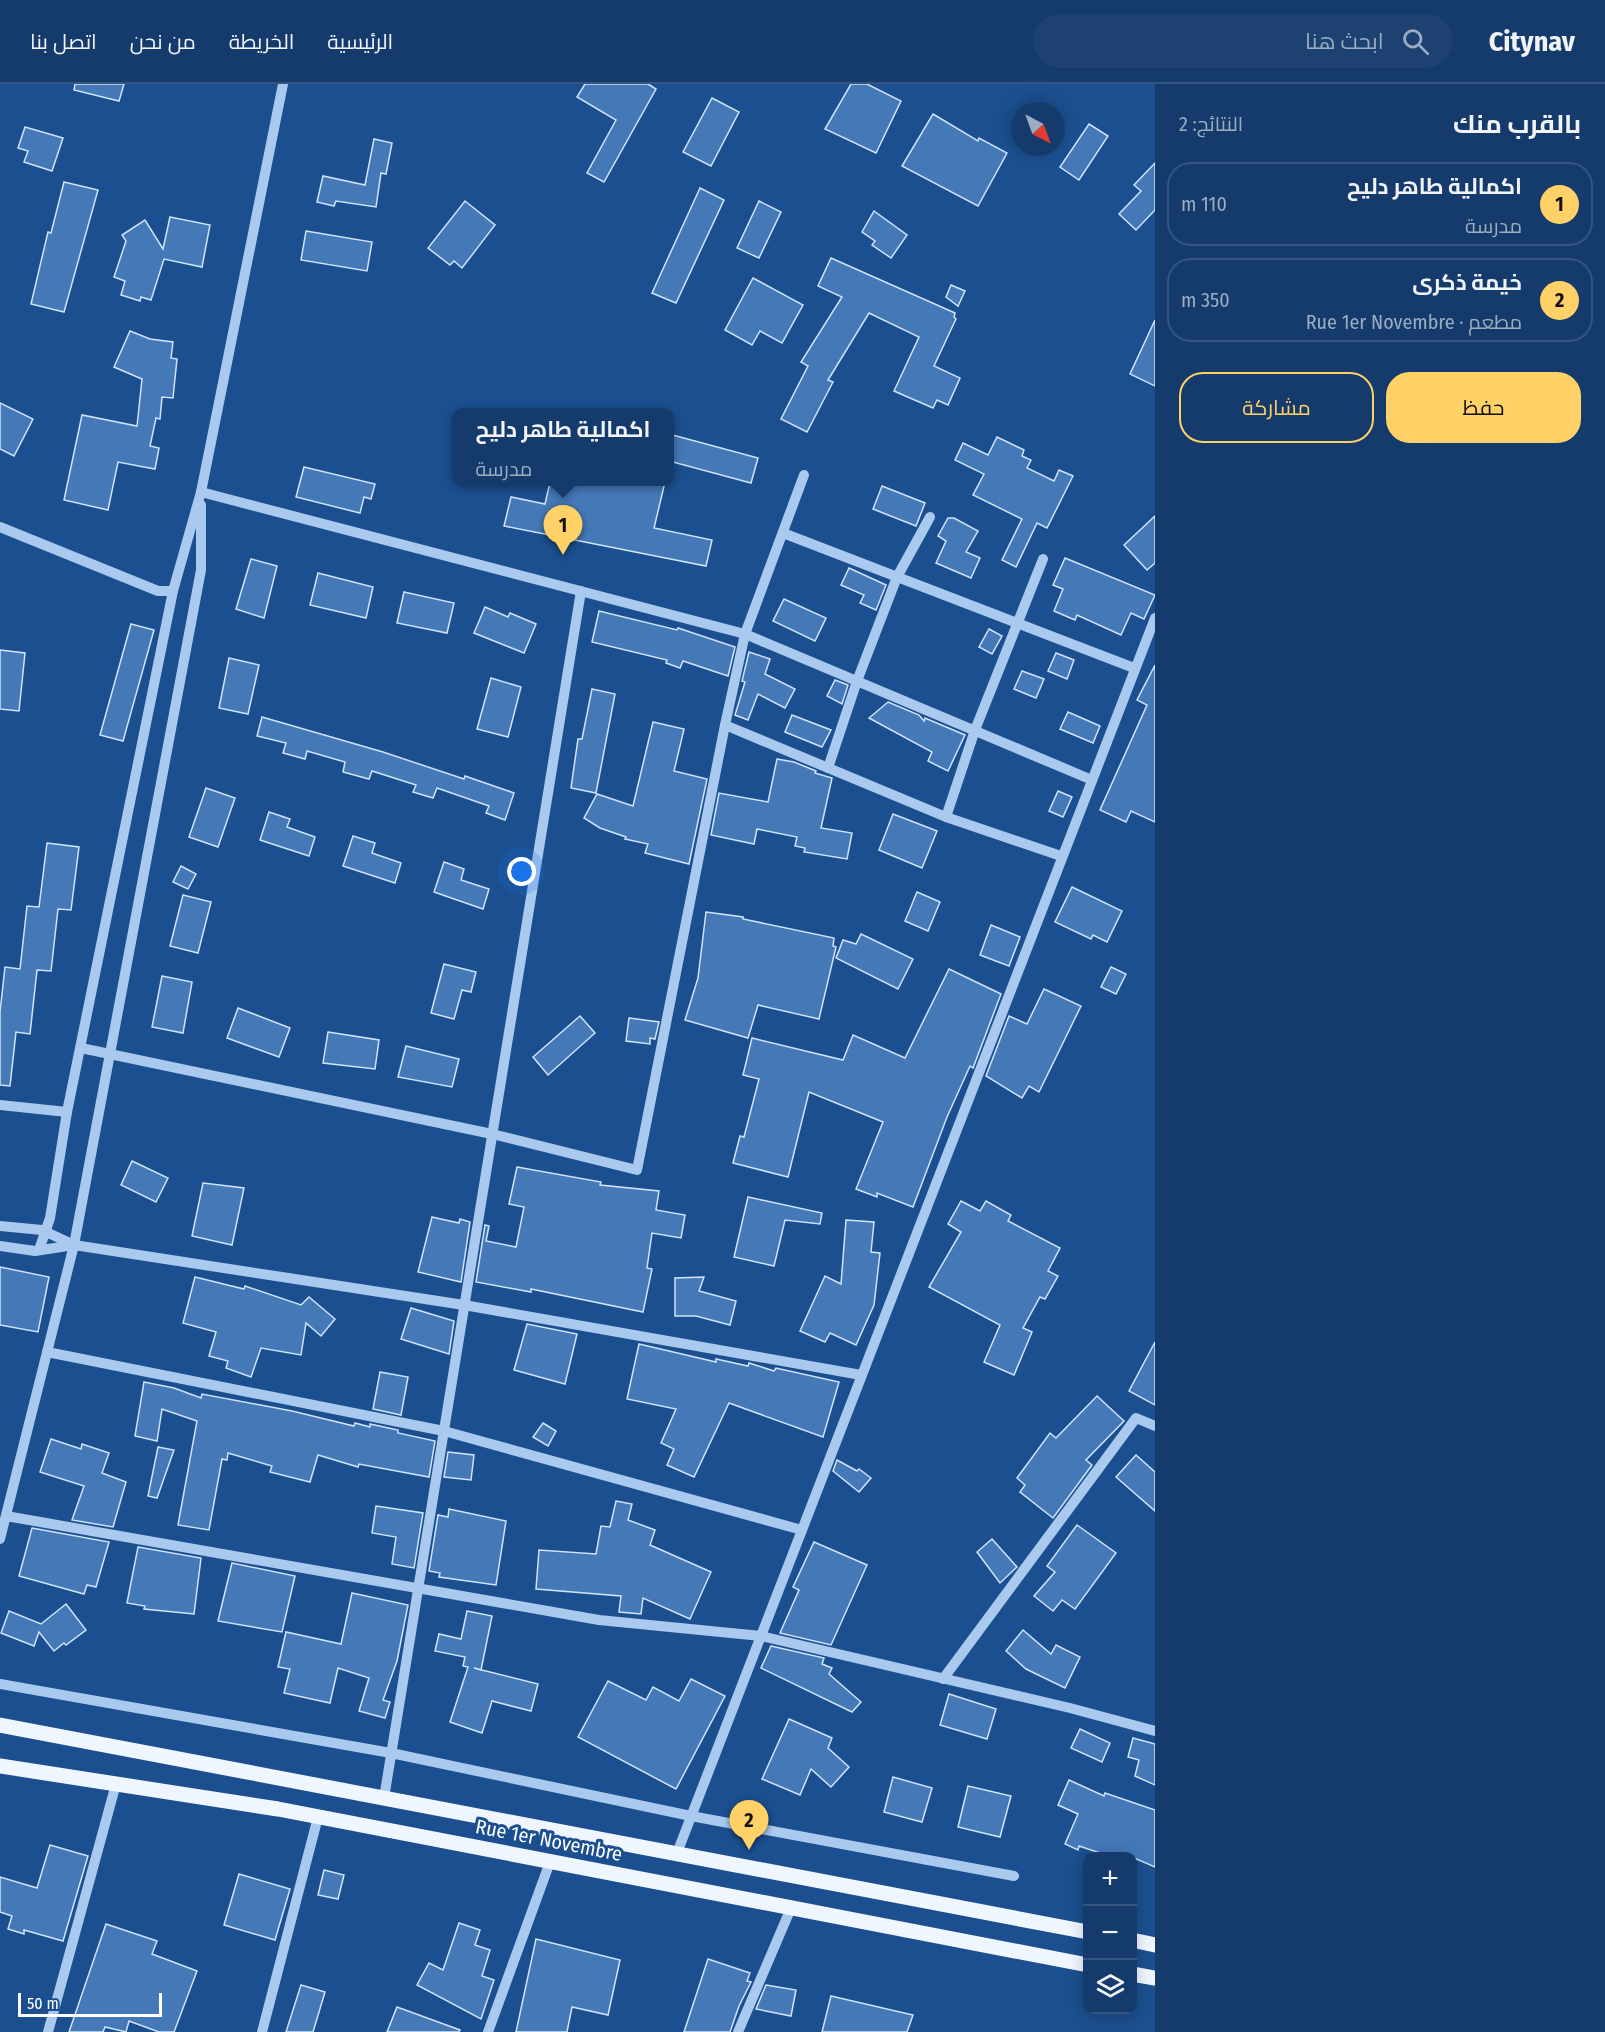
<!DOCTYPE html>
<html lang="ar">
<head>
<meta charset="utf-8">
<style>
	body { margin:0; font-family:"Fira Sans Condensed",Cairo,sans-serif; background:#1d4271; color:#f1f3f6; direction:rtl }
	.controls { position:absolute; right:18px; bottom:18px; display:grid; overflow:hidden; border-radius:12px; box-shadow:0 3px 15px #0003 }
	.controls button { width:54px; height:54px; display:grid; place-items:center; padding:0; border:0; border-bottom:2px solid #33557e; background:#143b6b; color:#f1f3f6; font:30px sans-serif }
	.compass { position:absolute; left:1011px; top:18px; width:54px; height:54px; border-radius:50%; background:#143b6b; box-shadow:0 3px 15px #0003; rotate:139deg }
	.scale { position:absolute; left:18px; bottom:15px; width:144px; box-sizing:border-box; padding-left:6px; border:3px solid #fff; border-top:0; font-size:16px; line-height:21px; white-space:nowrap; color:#fff; -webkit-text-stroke:4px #1b4f8f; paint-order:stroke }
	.you { position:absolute; left:522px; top:788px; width:21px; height:21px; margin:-15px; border:4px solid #fff; border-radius:50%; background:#1a73e8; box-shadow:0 0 0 9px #1a73e833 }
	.badge { display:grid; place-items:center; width:39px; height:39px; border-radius:50%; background:#ffd166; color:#111; font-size:20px; font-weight:700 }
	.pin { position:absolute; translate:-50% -50px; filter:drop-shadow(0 2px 3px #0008) }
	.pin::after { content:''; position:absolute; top:32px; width:21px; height:18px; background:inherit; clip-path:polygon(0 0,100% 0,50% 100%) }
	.popup { position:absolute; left:452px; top:324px; width:222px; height:78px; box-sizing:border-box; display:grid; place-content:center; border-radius:12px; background:#143b6b; filter:drop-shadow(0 2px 4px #0005); font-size:20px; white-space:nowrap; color:#9dadc1 }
	.popup b { font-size:22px; color:#f1f3f6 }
	.popup::after { content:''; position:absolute; left:50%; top:100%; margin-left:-12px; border:12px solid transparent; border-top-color:#143b6b }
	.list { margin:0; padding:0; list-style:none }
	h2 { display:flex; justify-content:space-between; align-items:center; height:78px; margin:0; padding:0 24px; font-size:26px }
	h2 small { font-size:20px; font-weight:400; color:#9dadc1 }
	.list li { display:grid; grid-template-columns:39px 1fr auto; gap:18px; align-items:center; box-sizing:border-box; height:84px; margin:0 12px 12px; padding:0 12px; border:2px solid #33557e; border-radius:24px }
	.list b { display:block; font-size:22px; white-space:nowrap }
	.list p { margin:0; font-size:20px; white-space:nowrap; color:#9dadc1 }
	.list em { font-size:20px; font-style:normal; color:#9dadc1 }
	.actions { display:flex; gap:12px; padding:18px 24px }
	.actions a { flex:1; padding:14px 0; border:2px solid #ffd166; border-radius:24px; text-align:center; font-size:21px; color:#ffd166 }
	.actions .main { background:#ffd166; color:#111 }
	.icon { flex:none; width:33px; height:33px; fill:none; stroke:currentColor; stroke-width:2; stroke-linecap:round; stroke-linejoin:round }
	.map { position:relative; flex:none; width:1155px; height:1948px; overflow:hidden; direction:ltr }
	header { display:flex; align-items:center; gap:36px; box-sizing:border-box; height:84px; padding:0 30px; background:#143b6b; border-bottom:2px solid #33557e }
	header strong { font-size:28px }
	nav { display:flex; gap:33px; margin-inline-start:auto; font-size:21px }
	.search { width:420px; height:54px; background:#1d4271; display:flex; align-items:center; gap:15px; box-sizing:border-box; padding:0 21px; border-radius:33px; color:#9dadc1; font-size:22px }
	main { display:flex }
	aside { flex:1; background:#143b6b }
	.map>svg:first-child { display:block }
</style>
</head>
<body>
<header>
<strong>Citynav</strong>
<div class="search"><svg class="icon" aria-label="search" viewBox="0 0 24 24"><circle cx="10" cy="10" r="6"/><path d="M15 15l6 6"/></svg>ابحث هنا</div>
<nav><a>الرئيسية</a><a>الخريطة</a><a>من نحن</a><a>اتصل بنا</a></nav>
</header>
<main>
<aside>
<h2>بالقرب منك<small>النتائج: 2</small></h2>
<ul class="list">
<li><span class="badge">1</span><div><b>اكمالية طاهر دليح</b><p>مدرسة</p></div><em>110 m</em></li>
<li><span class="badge">2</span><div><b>خيمة ذكرى</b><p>مطعم · Rue 1er Novembre</p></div><em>350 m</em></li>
</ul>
<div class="actions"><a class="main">حفظ</a><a>مشاركة</a></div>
</aside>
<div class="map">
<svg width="1155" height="1948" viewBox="0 0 1155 1948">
	<rect width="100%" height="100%" fill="#1b4f8f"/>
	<g fill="#4478b7" stroke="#cfe3fa" stroke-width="1.5">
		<polygon points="75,0 124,0 119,17 74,6"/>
		<polygon points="585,0 648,0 656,5 604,98 587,89 616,36 577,13"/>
		<polygon points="851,0 867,0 901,17 876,69 825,45"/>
		<polygon points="712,14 739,28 711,82 683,68"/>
		<polygon points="933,30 978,57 979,54 1007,69 978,122 902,82"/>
		<polygon points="1089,40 1108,52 1079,96 1060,83"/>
		<polygon points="25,43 63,54 52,87 24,78 28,67 18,64"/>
		<polygon points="374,55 392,59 386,90 381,89 376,123 336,117 334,122 317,118 323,92 365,101"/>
		<polygon points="1155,79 1155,126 1136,146 1119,130 1141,107 1134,101"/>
		<polygon points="64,98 98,106 64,228 31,220 48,148 51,149"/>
		<polygon points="700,104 724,116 676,219 652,209"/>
		<polygon points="465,117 495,141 462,184 454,177 450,181 428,164"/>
		<polygon points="759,117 781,128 759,174 737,164"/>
		<polygon points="874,127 907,151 891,174 872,161 875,157 862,148"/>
		<polygon points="170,133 210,141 202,183 164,175 151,216 141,213 140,217 121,211 125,197 114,193 126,157 122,151 145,136 163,165"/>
		<polygon points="306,147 372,158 367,187 301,176"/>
		<polygon points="831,174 955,229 954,233 956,235 934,282 960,294 948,321 937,316 933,324 894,307 919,253 869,229 828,296 833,298 807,348 781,335 808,282 801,278 842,213 818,202"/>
		<polygon points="753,194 803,221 782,259 760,247 752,261 725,246"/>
		<polygon points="951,201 965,207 958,222 946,213"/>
		<polygon points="1155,236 1155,302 1130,290"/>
		<polygon points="130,247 150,255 173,258 171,274 177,275 173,314 162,313 160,335 156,334 150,362 159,364 155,385 118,378 108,426 64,416 82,331 137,342 142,295 114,283"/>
		<polygon points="0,319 33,335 14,372 0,365"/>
		<polygon points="669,350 758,374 751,399 669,377"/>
		<polygon points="997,353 1024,366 1022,372 1031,376 1027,384 1054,397 1059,386 1073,392 1047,444 1037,439 1016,483 1002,476 1022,435 973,411 984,390 955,376 963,359 988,371"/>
		<polygon points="304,383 375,400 371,415 364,413 360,429 296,413"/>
		<polygon points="550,398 665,398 654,444 712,456 706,482 504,442 511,413 545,420"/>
		<polygon points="882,402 925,419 916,442 873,425"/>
		<polygon points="1155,432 1155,479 1147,486 1124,461"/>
		<polygon points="948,434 954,434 978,447 966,468 980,474 971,494 936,479 946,457 938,452"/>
		<polygon points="1065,474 1155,511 1144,535 1131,529 1121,551 1077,531 1075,536 1054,527 1063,505 1053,501"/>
		<polygon points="251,475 277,482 264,534 236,525"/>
		<polygon points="849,484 886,501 876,526 860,519 864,511 841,501"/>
		<polygon points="318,489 373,503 366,534 310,521"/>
		<polygon points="404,508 454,519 447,549 397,539"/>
		<polygon points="784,515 826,534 815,557 773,537"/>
		<polygon points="485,523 508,533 510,529 536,540 524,569 474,549"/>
		<polygon points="599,527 677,546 678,544 735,563 728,592 683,577 680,584 666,579 667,576 592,558"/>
		<polygon points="131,540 154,546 123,657 100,651"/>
		<polygon points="989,545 1002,552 992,570 979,563"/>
		<polygon points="0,566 25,569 19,627 0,625"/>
		<polygon points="749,568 770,575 765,590 795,605 785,624 758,610 748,636 735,631 745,598 742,597"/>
		<polygon points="1056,569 1074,576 1067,595 1048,587"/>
		<polygon points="229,574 259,581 248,630 219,624"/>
		<polygon points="1155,581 1155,738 1131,727 1126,738 1100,726 1147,621 1137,616"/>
		<polygon points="1022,587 1044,595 1036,614 1014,605"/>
		<polygon points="491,594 521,603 508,653 477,645"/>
		<polygon points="835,596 848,601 842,620 827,612"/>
		<polygon points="592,605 615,610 596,709 571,704 578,655 582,655"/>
		<polygon points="888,618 919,631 924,637 925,634 965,651 948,687 928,677 932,668 869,634"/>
		<polygon points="1068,628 1100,642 1093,659 1060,645"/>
		<polygon points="792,631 831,646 822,663 785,648"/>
		<polygon points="262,633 383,668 464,695 465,692 514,709 505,736 486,729 489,722 437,704 433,714 413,708 416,701 372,687 369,695 343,688 345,678 307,667 305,675 283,669 286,659 257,652"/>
		<polygon points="653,638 684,645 674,687 707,695 689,780 645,769 648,760 625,755 626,753 600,744 584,734 597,710 633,722"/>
		<polygon points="777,675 794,678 816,687 815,689 832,694 821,744 852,749 847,775 804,768 805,764 795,762 797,753 757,745 754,760 711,751 719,709 768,718"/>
		<polygon points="206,704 235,714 218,763 189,753"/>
		<polygon points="1058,707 1072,713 1063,733 1049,727"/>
		<polygon points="269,728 290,735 287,743 315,753 309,772 260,756"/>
		<polygon points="893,730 937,747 922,784 879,766"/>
		<polygon points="353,752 375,759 372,769 401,779 395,799 343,782"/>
		<polygon points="47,759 79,763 71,826 58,825 51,887 37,886 30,950 16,948 10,1002 0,1001 0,928 5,883 20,885 27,822 39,823"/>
		<polygon points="444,778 464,785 461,796 489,805 483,825 434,808"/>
		<polygon points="181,782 196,790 188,805 173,798"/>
		<polygon points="1072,803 1122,827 1107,858 1093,851 1091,855 1055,838"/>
		<polygon points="917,808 940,818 928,847 905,837"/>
		<polygon points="183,811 211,818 198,869 170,862"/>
		<polygon points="706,828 743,833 743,835 834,854 833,862 836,863 819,935 758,921 748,954 685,936 698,894"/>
		<polygon points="991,841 1020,853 1009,882 980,871"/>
		<polygon points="861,850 913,875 898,905 836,874 843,856 856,860"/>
		<polygon points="444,880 476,888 471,908 462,906 454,935 431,929"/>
		<polygon points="1111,883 1126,890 1116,910 1101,903"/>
		<polygon points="949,885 1001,910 973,984 970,982 947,1033 913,1123 877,1109 877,1113 856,1105 883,1038 809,1008 788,1093 733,1079 740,1052 744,1053 759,995 743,991 752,954 843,976 853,951 905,974"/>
		<polygon points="162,892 192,898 183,949 152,943"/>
		<polygon points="1044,905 1081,922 1039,1008 1029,1002 1022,1014 986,992 1009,932 1027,940"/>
		<polygon points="238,924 290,944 279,973 227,954"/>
		<polygon points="580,932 595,949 548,991 533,973"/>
		<polygon points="629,934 659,938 655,955 650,954 650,960 626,957"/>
		<polygon points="328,948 379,956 375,985 323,979"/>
		<polygon points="406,962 459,975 452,1003 398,993"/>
		<polygon points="132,1077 168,1094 156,1118 121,1101"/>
		<polygon points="517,1083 601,1098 600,1101 659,1107 656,1126 685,1131 681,1154 652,1149 647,1184 652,1185 643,1228 531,1205 531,1208 476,1198 485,1141 489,1142 486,1157 516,1163 524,1123 509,1120"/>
		<polygon points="203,1099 244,1104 232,1161 192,1152"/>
		<polygon points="748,1113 822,1129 820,1140 785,1136 774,1182 734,1173"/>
		<polygon points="961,1117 980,1127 986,1117 1011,1131 1008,1137 1060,1164 1048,1187 1058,1192 1045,1215 1040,1213 1023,1244 1032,1248 1014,1291 984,1278 1000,1241 929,1203 961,1148 948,1140"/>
		<polygon points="432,1133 459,1139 460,1135 470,1138 461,1198 418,1188"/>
		<polygon points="846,1136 874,1138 871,1168 880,1169 874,1221 856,1261 830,1249 825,1258 800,1247 825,1192 841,1200"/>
		<polygon points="0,1183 49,1193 38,1248 0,1241"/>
		<polygon points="195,1193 244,1205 245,1202 301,1221 309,1213 335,1235 321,1252 306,1239 301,1271 261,1264 251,1293 226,1284 228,1277 209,1272 216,1248 183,1239"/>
		<polygon points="704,1193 699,1207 736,1217 730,1241 696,1232 675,1232 675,1194"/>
		<polygon points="411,1224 454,1237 449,1270 401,1255"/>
		<polygon points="527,1240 577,1250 565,1300 514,1286"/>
		<polygon points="1155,1258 1155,1321 1129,1307"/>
		<polygon points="639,1260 716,1278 716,1275 748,1282 749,1279 774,1287 776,1284 839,1298 823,1353 729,1319 694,1393 667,1381 674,1365 661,1359 676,1325 627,1315"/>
		<polygon points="380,1288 408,1293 401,1331 373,1325"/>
		<polygon points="144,1298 174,1304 201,1314 202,1310 292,1327 354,1342 355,1339 370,1343 370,1340 398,1346 398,1349 435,1357 429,1393 359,1380 358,1383 318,1371 310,1398 270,1388 272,1382 228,1369 227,1376 222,1375 209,1446 178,1441 197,1337 162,1325 157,1357 135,1352"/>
		<polygon points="1097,1312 1124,1337 1086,1376 1092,1381 1053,1434 1020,1408 1025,1401 1017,1394 1050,1349 1056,1354"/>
		<polygon points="543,1339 556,1347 548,1362 533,1353"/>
		<polygon points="51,1355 81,1365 82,1360 109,1369 102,1389 126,1398 113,1443 72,1436 84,1402 40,1388"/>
		<polygon points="158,1363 174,1366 157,1414 148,1412"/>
		<polygon points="448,1368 474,1371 471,1396 444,1393"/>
		<polygon points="1136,1371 1155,1388 1155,1427 1116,1393"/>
		<polygon points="837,1376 857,1387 859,1385 871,1394 859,1408 833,1387"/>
		<polygon points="616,1417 632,1420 628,1436 655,1446 650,1461 711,1488 690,1535 643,1514 641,1530 619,1528 621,1512 536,1505 539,1466 596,1470 601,1442 610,1443"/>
		<polygon points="376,1422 423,1429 414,1484 392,1480 396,1453 372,1449"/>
		<polygon points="449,1425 506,1437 496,1501 439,1493 440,1489 429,1487 438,1431 448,1433"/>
		<polygon points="1077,1441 1116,1469 1075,1525 1062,1516 1053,1527 1034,1512 1055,1488 1047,1482"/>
		<polygon points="32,1444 109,1458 96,1503 87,1501 84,1510 19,1492"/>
		<polygon points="992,1455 1017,1483 1000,1499 977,1468"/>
		<polygon points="814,1458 867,1481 831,1561 780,1549 799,1506 793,1503"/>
		<polygon points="138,1463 201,1474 194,1530 144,1525 145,1522 127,1519"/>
		<polygon points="232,1479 295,1492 282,1548 218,1537"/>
		<polygon points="352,1509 408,1521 397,1577 383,1616 390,1618 385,1634 359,1627 369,1594 338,1584 330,1619 284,1609 290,1585 278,1583 286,1548 341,1560"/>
		<polygon points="66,1520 86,1546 66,1561 64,1559 54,1567 39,1548 34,1562 1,1549 9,1527 41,1540"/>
		<polygon points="467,1527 492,1532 481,1586 474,1584 538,1600 531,1627 492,1617 482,1649 450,1638 468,1583 463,1582 465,1573 435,1567 439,1550 461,1555"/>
		<polygon points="1023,1546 1051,1570 1056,1561 1080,1573 1065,1604 1026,1585 1006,1567"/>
		<polygon points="771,1562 824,1574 822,1580 832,1584 829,1590 861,1618 852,1628 761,1584"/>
		<polygon points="691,1595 725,1612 676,1705 578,1653 608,1597 646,1616 653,1603 679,1617"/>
		<polygon points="949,1610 996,1625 987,1655 940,1641"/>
		<polygon points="789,1635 832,1654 828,1664 849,1683 831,1703 811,1685 800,1711 762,1695"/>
		<polygon points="1080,1645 1110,1659 1102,1678 1071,1664"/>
		<polygon points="1133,1654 1155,1660 1155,1701 1135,1692 1139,1676 1128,1673"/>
		<polygon points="893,1693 932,1704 922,1738 884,1728"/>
		<polygon points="1069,1696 1104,1712 1105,1709 1155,1726 1155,1783 1132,1773 1112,1773 1079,1762 1078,1766 1065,1760 1078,1730 1058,1721"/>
		<polygon points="968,1702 1011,1712 1000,1753 958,1743"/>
		<polygon points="50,1761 88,1772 63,1857 24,1846 24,1850 8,1845 12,1832 0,1828 0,1793 37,1804"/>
		<polygon points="324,1786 344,1791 338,1815 318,1811"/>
		<polygon points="239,1790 290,1805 275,1856 224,1841"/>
		<polygon points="459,1839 480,1846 475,1861 490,1866 482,1892 494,1896 481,1935 417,1901 429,1879 443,1886"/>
		<polygon points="106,1840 157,1857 152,1870 197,1887 174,1948 159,1948 129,1937 126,1948 105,1943 103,1948 69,1948"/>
		<polygon points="536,1855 620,1876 608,1931 572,1923 567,1948 516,1948"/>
		<polygon points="708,1875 750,1889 747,1897 751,1898 739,1922 730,1948 684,1948"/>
		<polygon points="301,1901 325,1908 313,1948 286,1948"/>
		<polygon points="766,1901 796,1906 791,1932 756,1925"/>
		<polygon points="831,1912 913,1931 907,1948 822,1948"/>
		<polygon points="397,1923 460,1946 459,1948 387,1948"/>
	</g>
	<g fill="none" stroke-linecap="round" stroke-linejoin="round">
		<g stroke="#a9c9ee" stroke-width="10">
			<polyline points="804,391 745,550 725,641 946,733 1061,772"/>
			<polyline points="201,408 745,550 1092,696"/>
			<polyline points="0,443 158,507 173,507"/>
			<polyline points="783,449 1134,584"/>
			<polyline points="828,684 857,597 897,493 930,433"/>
			<polyline points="946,733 975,646 1043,475"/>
			<polyline points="81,964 492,1050 637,1086 725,641"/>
			<polyline points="0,1021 67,1028"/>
			<polyline points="0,1142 42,1146 74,1161 35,1167 0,1162"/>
			<polyline points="74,1161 464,1221 861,1291"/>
			<polyline points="39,1166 50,1134 67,1028 173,507 201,408 283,0"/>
			<polyline points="47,1268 444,1347 802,1446"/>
			<polyline points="6,1432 599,1536 761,1552 1070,1624 1155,1647"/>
			<polyline points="0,1455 74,1161 201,486 201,421"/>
			<polyline points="943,1595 1136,1334 1155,1342"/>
			<polyline points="0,1600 391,1669 691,1732 1014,1792"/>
			<polyline points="384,1714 581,507"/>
			<polyline points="677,1769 1155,534"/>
			<polyline points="48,1948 116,1700"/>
			<polyline points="262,1948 318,1733"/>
			<polyline points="488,1948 550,1778"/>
			<polyline points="738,1948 791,1824"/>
		</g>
		<g stroke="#f0f6ff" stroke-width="15">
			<polyline points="0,1641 1088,1848"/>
			<polyline points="0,1682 278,1725 1088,1881"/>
			<polyline points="1132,1856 1155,1861"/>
			<polyline points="1132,1890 1155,1894"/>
		</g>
	</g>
	<g text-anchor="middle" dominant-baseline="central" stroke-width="6" stroke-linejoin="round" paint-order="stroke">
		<g font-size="20" fill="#fff" stroke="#1b4f8f">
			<text transform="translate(549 1756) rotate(11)">Rue 1er Novembre</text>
		</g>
	</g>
</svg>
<div class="controls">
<button>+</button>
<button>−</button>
<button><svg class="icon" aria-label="layers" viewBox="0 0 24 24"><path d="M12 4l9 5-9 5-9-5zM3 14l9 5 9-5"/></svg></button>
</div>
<svg class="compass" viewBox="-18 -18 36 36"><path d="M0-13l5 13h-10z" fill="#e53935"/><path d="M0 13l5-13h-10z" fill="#9dadc1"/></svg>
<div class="scale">50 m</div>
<div class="you"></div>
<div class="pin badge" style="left:563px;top:471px">1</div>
<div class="popup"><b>اكمالية طاهر دليح</b>مدرسة</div>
<div class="pin badge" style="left:749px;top:1766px">2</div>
</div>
</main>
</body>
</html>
